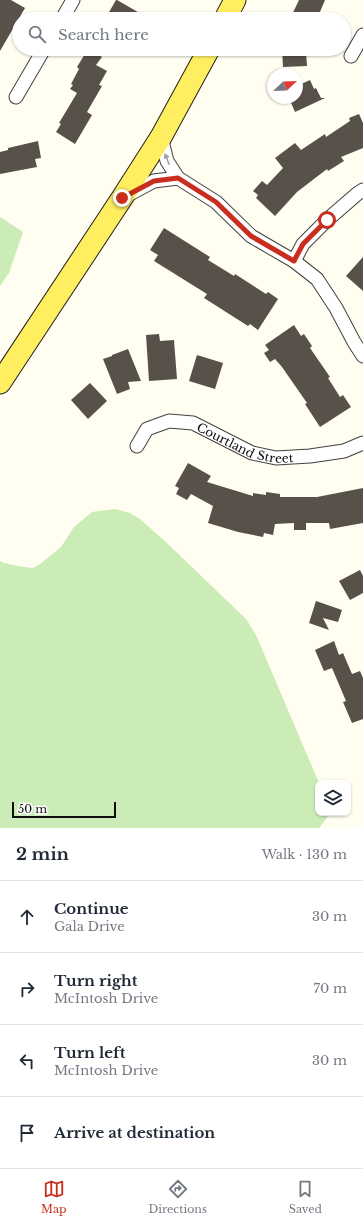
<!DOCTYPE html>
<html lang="en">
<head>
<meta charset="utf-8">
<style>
	body { margin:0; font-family:"Libre Baskerville",serif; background:#f2f2f3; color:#1f2937 }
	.controls { position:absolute; right:12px; bottom:12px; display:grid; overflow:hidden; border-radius:8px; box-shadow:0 1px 3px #0004 }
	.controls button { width:36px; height:36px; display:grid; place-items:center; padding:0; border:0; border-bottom:1px solid #e0e1e3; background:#fff; color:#1f2937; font:20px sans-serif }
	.compass { position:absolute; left:267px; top:68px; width:36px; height:36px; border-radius:50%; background:#fff; box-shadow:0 1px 3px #0004; rotate:67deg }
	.scale { position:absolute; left:12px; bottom:10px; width:104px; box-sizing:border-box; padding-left:4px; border:2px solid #0e0e0e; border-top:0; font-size:11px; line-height:14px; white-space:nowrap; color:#0e0e0e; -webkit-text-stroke:3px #fff; paint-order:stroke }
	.stop { position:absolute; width:12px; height:12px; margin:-9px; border:3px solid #c82d1d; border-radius:50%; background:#fff }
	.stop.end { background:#c82d1d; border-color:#fff; box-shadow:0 1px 4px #0008 }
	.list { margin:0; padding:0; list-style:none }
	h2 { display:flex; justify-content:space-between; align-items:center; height:52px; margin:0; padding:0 16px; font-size:17px }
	h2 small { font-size:13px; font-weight:400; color:#747a83 }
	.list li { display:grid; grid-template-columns:26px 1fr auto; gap:12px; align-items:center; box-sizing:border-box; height:72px; padding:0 16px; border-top:1px solid #e0e1e3 }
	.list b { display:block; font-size:15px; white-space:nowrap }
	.list p { margin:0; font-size:13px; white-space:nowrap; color:#747a83 }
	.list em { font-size:13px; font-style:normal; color:#747a83 }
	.icon { flex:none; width:22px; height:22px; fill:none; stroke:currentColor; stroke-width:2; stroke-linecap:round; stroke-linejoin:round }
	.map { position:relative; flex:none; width:363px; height:828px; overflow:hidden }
	.search { position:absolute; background:#fff; box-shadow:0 1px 3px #0004; left:12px; right:12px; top:12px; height:44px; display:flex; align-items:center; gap:10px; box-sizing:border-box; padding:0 14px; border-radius:22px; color:#747a83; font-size:15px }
	.sheet { height:340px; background:#fff }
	nav { display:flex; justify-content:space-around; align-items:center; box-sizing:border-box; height:56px; border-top:1px solid #e0e1e3; background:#fff; font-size:11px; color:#747a83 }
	nav a { display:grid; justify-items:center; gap:2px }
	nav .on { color:#c82d1d }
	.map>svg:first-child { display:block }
</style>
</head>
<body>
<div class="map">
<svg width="363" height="828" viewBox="0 0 363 828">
	<rect width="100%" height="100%" fill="#fffef0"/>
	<g fill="#cbecb6">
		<polygon points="0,217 23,232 9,273 0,286"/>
		<polygon points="115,509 130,513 140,519 168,544 246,619 256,635 319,783 318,783 318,813 329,813 328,816 319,828 0,828 0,561 4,563 23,567 33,568 40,564 61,547 74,527 92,512"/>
	</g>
	<g fill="#58514a">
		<polygon points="0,0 11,0 25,8 0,51"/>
		<polygon points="116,0 117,0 150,19 118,19 108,14"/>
		<polygon points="299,0 325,0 317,19 290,19"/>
		<polygon points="88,49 102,57 96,65 107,71 99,85 102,86 87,112 92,115 75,144 56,132 61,124 59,123 77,93 70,89 73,85 71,84 79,69 77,67"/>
		<polygon points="282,49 304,49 304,51 306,51 307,66 283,67"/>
		<polygon points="310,80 314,89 316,88 321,98 325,98 295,112 289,98 297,98 297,86"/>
		<polygon points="359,114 363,123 363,148 341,157 344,161 328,171 327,169 297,192 275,216 256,198 258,195 253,191 262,181 267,185 283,168 275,158 295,143 301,150 325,134 326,137 350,121 349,118"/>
		<polygon points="38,141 41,158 35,159 37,167 0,174 0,152 8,150 8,148"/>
		<polygon points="164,228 210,257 208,260 234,276 235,274 266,294 268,292 278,299 258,330 250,324 248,326 204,298 207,294 154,261 158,255 150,250"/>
		<polygon points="363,257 363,291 346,276"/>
		<polygon points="294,325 301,336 304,334 312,346 310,348 330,377 328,378 340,397 343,395 351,407 320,427 305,404 307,403 282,367 275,359 270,362 264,353 269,350 265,345"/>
		<polygon points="159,334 160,341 174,340 177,379 149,381 146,335"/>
		<polygon points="128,349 141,381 128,382 130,389 117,394 103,359 112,356 112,355"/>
		<polygon points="197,355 223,363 215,389 189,381"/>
		<polygon points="90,383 107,401 88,419 71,400"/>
		<polygon points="188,463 211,476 207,482 253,496 253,493 266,495 266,492 280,494 280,497 317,497 363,488 363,523 330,529 329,523 306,523 306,530 294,530 294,523 275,524 273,535 264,533 263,537 238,532 208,523 213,506 191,494 187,500 176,494 179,488 175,486"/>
		<polygon points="360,570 363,576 363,593 350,600 339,581"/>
		<polygon points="316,601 342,610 338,622 323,618 329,630 309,623"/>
		<polygon points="334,641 339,655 343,653 352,674 360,671 363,678 363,719 352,723 343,702 346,701 332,668 324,671 315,650"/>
	</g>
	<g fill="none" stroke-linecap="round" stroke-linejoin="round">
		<defs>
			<g id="minor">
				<polyline points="62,19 73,0"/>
				<polyline points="351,56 363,35"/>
				<polyline points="16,97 44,49"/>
				<polyline points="161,137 167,161 178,178 216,202 251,236 294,261 317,279 336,308 354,342 363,356"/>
				<polyline points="126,196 154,181 178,178"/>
				<polyline points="294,261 303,244 327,220 357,194 363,190"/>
				<path id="s1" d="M137,446L147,429L169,421L193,423L252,453L276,458L310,456L344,451L363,443"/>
			</g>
			<g id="primary">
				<polyline points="225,19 235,0"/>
				<polyline points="0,383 122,198 161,137 209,49"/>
			</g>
		</defs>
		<use href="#minor" stroke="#414141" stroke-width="15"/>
		<use href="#primary" stroke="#1f1f1f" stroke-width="23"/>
		<use href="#minor" stroke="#fff" stroke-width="13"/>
		<use href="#primary" stroke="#ffef60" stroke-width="21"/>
	</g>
	<defs><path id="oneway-solid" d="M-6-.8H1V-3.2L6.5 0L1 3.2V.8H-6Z"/></defs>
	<use fill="#9f9f9f" href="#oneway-solid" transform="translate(167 159) rotate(-111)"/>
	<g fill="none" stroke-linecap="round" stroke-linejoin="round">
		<polyline stroke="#c82d1d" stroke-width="5" points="122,198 154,181 178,178 216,202 251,236 294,261 303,244 327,220"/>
	</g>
	<g text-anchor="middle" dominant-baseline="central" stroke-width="4" stroke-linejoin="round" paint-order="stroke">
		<g font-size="12" fill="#0e0e0e" stroke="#fff">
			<text stroke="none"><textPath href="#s1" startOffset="124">Courtland Street</textPath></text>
		</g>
	</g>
</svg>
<div class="controls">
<button><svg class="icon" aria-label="layers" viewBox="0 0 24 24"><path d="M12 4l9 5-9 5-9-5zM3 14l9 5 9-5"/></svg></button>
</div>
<svg class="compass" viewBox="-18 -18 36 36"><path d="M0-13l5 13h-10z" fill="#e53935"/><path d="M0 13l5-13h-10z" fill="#747a83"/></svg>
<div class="scale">50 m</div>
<div class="stop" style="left:327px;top:220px"></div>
<div class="stop end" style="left:122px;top:198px"></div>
<div class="search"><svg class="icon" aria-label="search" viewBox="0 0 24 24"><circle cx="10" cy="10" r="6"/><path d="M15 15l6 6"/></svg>Search here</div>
</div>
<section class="sheet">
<h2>2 min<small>Walk · 130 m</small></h2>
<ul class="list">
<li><svg class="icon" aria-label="ahead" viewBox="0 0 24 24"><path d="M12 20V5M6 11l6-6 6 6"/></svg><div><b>Continue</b><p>Gala Drive</p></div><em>30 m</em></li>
<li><svg class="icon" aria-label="right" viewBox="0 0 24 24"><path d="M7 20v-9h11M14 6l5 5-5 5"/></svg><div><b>Turn right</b><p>McIntosh Drive</p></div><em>70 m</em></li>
<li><svg class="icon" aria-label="left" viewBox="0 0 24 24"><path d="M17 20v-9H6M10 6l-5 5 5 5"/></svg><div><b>Turn left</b><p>McIntosh Drive</p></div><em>30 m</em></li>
<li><svg class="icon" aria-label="arrive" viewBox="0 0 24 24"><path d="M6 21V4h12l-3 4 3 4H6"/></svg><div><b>Arrive at destination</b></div></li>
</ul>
</section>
<nav>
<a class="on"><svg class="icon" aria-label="map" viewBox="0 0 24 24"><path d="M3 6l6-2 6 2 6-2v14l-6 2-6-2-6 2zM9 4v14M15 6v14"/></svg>Map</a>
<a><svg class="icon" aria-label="directions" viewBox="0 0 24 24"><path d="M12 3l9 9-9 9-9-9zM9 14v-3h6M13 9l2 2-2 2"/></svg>Directions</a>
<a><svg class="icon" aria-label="saved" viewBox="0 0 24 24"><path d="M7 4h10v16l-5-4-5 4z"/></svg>Saved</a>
</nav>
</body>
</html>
